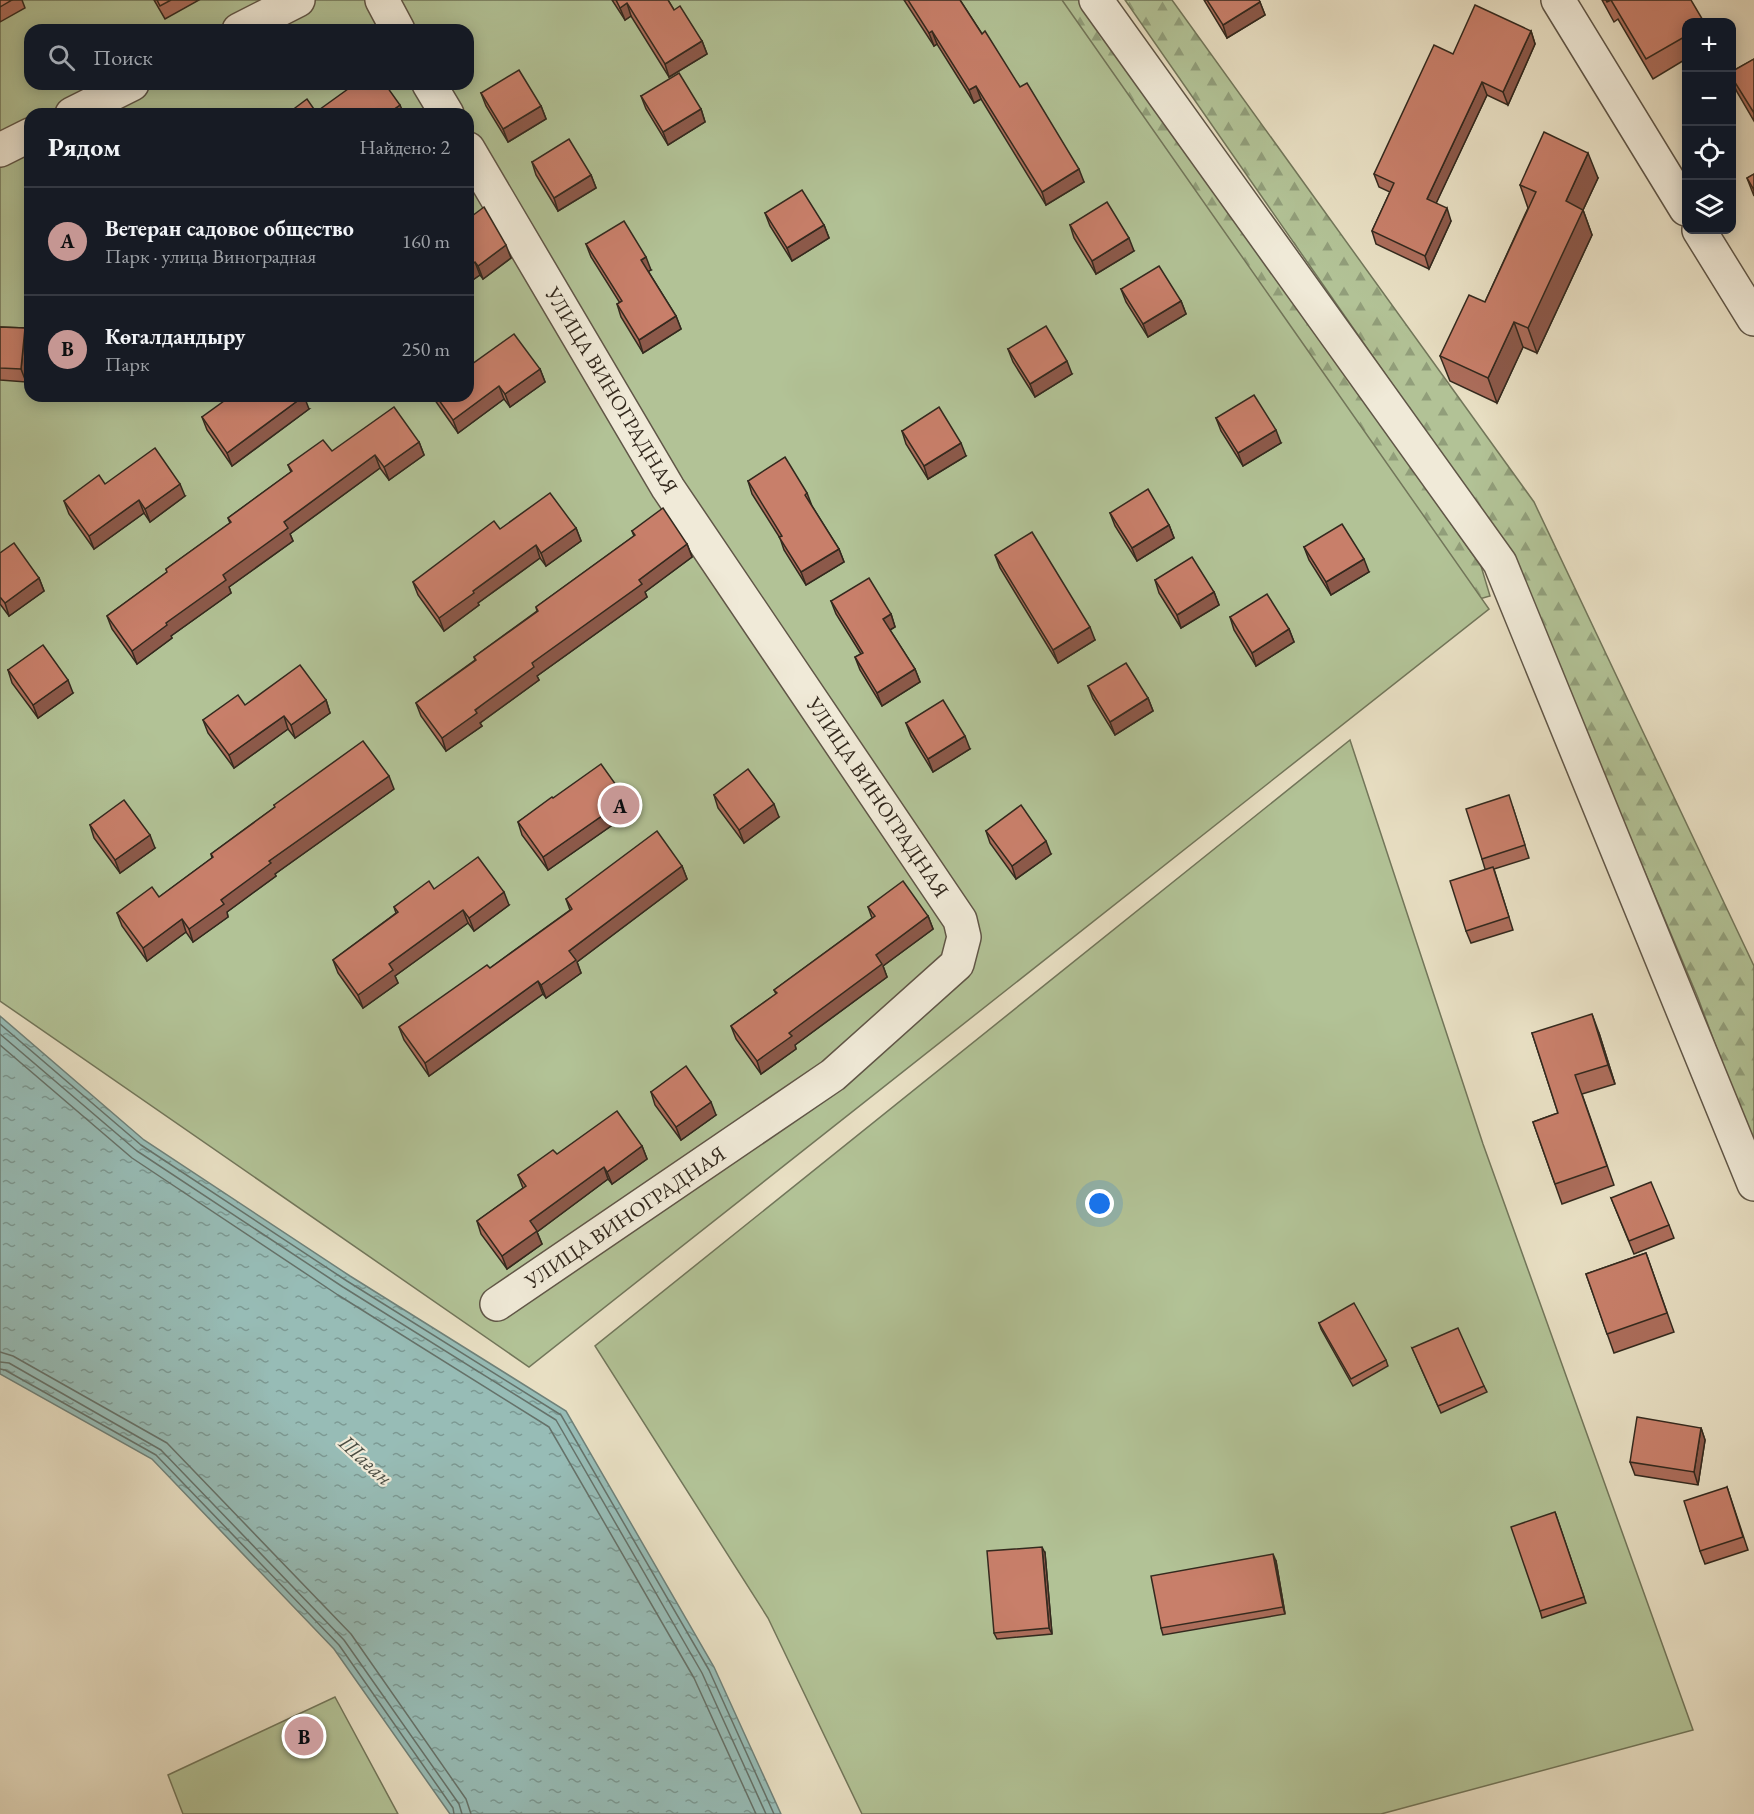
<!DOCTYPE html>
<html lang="ru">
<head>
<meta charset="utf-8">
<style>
	body { margin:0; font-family:"EB Garamond",serif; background:#20242c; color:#f1f3f6 }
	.controls { position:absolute; right:18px; top:18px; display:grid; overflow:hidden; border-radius:12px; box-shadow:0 3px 15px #0003 }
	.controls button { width:54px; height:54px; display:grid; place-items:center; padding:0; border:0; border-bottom:2px solid #363941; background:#171b24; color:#f1f3f6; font:30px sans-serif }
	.you { position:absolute; left:1100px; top:1204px; width:21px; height:21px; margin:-15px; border:4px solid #fff; border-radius:50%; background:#1a73e8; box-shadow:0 0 0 9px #1a73e833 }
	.badge { display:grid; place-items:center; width:39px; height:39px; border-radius:50%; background:#c59692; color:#111; font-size:20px; font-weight:700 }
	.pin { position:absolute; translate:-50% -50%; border:3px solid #fff; box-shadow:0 2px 6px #0006 }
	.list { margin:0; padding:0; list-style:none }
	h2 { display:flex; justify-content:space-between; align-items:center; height:78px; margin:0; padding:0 24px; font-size:26px }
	h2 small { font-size:20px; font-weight:400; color:#9ea1a6 }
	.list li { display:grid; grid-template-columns:39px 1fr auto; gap:18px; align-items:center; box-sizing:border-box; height:108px; padding:0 24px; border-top:2px solid #363941 }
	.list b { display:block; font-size:22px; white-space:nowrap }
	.list p { margin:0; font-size:20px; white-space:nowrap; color:#9ea1a6 }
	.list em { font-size:20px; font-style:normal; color:#9ea1a6 }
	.icon { flex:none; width:33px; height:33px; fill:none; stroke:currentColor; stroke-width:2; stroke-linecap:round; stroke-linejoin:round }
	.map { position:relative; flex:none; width:1754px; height:1814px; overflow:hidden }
	.search { position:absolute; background:#171b24; box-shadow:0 3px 15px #0003; left:24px; top:24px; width:450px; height:66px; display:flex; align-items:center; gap:15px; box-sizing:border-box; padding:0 21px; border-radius:18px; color:#9ea1a6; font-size:22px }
	.panel { position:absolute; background:#171b24; box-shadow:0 3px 15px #0003; left:24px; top:108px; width:450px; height:294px; border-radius:18px }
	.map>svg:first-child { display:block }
</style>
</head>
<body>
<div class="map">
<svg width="1754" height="1814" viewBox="0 0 1754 1814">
	<defs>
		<pattern id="forest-firs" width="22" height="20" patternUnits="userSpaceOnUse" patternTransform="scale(1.5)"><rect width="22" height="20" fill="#b2c296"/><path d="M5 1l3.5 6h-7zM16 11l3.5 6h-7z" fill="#919e7a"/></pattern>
		<pattern id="water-ripples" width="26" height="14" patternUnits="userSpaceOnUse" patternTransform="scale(1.5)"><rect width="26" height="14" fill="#97bcb6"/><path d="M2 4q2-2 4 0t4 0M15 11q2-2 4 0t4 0" fill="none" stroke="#7c9993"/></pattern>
	</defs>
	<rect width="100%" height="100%" fill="#e8dfc3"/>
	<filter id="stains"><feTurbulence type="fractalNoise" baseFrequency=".00333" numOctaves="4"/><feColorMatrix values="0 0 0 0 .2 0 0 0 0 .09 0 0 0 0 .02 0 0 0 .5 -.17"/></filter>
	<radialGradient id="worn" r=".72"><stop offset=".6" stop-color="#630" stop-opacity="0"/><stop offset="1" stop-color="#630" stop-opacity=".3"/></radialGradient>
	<g fill="url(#forest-firs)" stroke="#72765a" stroke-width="1.5">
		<polygon points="1043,0 1082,0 1481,566 1490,596 1469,602"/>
		<polygon points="1125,0 1172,0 1534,502 1754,966 1754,1149 1698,998 1511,555"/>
	</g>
	<g fill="#b2c296" stroke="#72765a" stroke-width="1.5" fill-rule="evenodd">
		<path d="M0,0H1062L1489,609L529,1367L0,1001ZM30,30H468V84H30ZM30,114H468V396H30Z"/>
		<polygon points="1350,740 1483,1144 1693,1730 1381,1814 862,1814 768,1618 595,1346"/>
		<polygon points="335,1697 398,1814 183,1814 168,1775"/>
	</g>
	<polygon fill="url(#water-ripples)" stroke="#6f8179" stroke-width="1.5" points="0,1016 144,1140 350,1276 566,1411 714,1667 781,1814 450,1814 334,1649 152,1459 0,1374"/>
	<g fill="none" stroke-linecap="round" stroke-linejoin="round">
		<g stroke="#65726a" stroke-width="1.5">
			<polyline points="0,1024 141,1145 347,1281 561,1415 709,1670 774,1814"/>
			<polyline points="0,1034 137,1151 343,1287 556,1420 702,1673 766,1814"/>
			<polyline points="0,1045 132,1158 338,1295 549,1427 694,1678 756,1814"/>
			<polyline points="0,1352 13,1356 167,1443 351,1634 466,1799 471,1814"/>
			<polyline points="0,1362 9,1363 161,1450 344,1640 459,1804 462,1814"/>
			<polyline points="0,1369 5,1370 156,1455 339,1645 453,1808 454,1814"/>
		</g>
		<defs>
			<g id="minor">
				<polyline points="382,0 398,30"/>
				<polyline points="1096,0 1500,563 1754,1184"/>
				<polyline points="1558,0 1686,209"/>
				<polyline points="239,30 298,0"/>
				<polyline points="429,84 447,114"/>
				<polyline points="72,114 132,84"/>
				<polyline points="468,149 668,488 960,920 964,937 957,964 833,1075 497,1304"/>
				<polyline points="0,150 30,135"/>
				<polyline points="1699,230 1754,319"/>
			</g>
		</defs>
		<use href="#minor" stroke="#605647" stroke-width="36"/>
		<use href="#minor" stroke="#f0ead8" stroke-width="33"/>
	</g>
	<g fill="#ac6d5b" stroke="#33291e" stroke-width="1.5">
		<polygon points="0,0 22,0 25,8 0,22"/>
		<polygon points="154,0 199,0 165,19"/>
		<polygon points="612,0 668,0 674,10 702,41 707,54 669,77 631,16 625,20"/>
		<polygon points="904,0 960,0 982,34 1020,87 1084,182 1046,205 981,99 974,103 937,44 934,46"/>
		<polygon points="1204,0 1259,0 1265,15 1227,38"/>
		<polygon points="1602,0 1691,0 1686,22 1686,59 1653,79 1618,19 1614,22"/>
		<polygon points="1531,31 1535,44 1508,105 1487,95 1436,203 1451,221 1429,269 1376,244 1372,231 1390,192 1379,187 1374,174 1453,54"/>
		<polygon points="1754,59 1754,121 1737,92 1731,78 1731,72"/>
		<polygon points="481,93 541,106 546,119 508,142 486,106"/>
		<polygon points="641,96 701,109 705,122 668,145 646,109"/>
		<polygon points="532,162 591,175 596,188 558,211 536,175"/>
		<polygon points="1754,174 1754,196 1747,178"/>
		<polygon points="1598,178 1583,210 1592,235 1537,353 1523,347 1497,403 1450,381 1440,356 1485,302 1528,208 1520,185"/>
		<polygon points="765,213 824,225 829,238 792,261 770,226"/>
		<polygon points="468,219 511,258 483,279 480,275 468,283"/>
		<polygon points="1070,225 1134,251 1096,274 1074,238"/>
		<polygon points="586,244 651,270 648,271 676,316 681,329 643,353 621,317 617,304 620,303 591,257"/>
		<polygon points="1121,289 1181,301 1186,314 1148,337 1126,302"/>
		<polygon points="0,327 25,328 29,341 26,382 0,380"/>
		<polygon points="1008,349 1072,374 1035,397 1013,362"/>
		<polygon points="540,369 545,382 510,407 504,399 458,433 432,396 468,396"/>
		<polygon points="309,409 232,466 207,430 202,417"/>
		<polygon points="1216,418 1281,443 1243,466 1221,431"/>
		<polygon points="902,431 966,456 928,479 906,444"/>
		<polygon points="419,442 424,455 389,480 380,468 290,534 293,541 229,587 231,593 171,636 172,638 137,664 112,629 107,616 167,572 166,569 230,523 228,518 291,472 288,465 332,451"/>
		<polygon points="748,481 807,493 812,506 839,549 844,562 806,585 784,550 780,538 752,494"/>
		<polygon points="105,484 185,496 150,522 144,513 94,549 69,514 64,501"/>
		<polygon points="1110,513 1169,525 1174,538 1137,561 1115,526"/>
		<polygon points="576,528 581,541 546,566 540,558 478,603 479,605 444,631 418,595 413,582 500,529"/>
		<polygon points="632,531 687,544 692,557 645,592 647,597 537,676 539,680 480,723 482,726 446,751 421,716 416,703 475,660 474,657 537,611 536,607 634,536"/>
		<polygon points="1304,547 1369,572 1331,595 1309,560"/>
		<polygon points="0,553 39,578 44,591 9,616 0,604"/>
		<polygon points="995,555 1095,640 1058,663 1000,568"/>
		<polygon points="1155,580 1214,592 1219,605 1181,628 1159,593"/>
		<polygon points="831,601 891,614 895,627 890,630 915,669 920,682 882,706 860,670 855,657 861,654 836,614"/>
		<polygon points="1230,617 1289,629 1294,642 1256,666 1234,630"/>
		<polygon points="8,670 73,693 38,718 12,683"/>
		<polygon points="1088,686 1148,698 1153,711 1115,735 1093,699"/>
		<polygon points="326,700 330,713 295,738 288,729 234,768 208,733 203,720 245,705"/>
		<polygon points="906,723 970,749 933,772 911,736"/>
		<polygon points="394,789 275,874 276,876 227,912 228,917 193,942 186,932 147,961 122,926 117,913 159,897 212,858 211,854 275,807 274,805"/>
		<polygon points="714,795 779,817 744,843 718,808"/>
		<polygon points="553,798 626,799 631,812 548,870 522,835 518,822"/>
		<polygon points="1513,808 1529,858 1494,869 1513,930 1471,943 1466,931 1485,869 1482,859"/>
		<polygon points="90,825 155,848 120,873 94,838"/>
		<polygon points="986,831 1051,854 1016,879 990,843"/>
		<polygon points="682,866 687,879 577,962 581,973 546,998 543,994 429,1076 404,1040 399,1027 490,968 570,910 566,899"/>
		<polygon points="434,889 509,905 474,931 468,923 395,976 398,983 363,1008 338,973 333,960 396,913 394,907"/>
		<polygon points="868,907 928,916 933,929 883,966 887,977 795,1045 796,1049 761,1074 736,1039 731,1026 776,994 774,990 872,918"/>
		<polygon points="1532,1033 1599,1033 1615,1084 1582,1094 1614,1185 1562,1204 1533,1122 1558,1113"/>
		<polygon points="651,1092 716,1115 681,1140 655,1105"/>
		<polygon points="642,1146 647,1159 612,1184 608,1179 537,1232 542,1244 507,1269 481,1234 477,1221 523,1188 518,1175 557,1154"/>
		<polygon points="1611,1198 1669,1225 1674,1238 1634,1254"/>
		<polygon points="1646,1253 1674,1332 1614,1353 1586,1274"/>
		<polygon points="1319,1323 1386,1360 1388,1366 1353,1386 1321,1329"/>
		<polygon points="1412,1348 1484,1386 1487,1392 1441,1413"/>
		<polygon points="1701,1428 1705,1440 1698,1485 1635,1475 1630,1462"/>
		<polygon points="1727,1487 1748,1550 1705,1564 1700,1551"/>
		<polygon points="1555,1512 1586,1603 1542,1618 1540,1611"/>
		<polygon points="1045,1553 1052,1634 997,1639 994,1633"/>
		<polygon points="1276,1561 1285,1614 1163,1635 1161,1628"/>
	</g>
	<g fill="#8c594a" stroke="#33291e" stroke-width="1.5">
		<polygon points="1260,2 1265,15 1227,38 1223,25"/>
		<polygon points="627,3 631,16 625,20 620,8"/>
		<polygon points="932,31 937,44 934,46 929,33"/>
		<polygon points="1531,31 1535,44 1508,105 1503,92"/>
		<polygon points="702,41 707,54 669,77 665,64"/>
		<polygon points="1482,82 1487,95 1432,212 1427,199"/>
		<polygon points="976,86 981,99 974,103 969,90"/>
		<polygon points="400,105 404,114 387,114"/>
		<polygon points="541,106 546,119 508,142 503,129"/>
		<polygon points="701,109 705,122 668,145 663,132"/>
		<polygon points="1588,153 1598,178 1583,210 1592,235 1537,353 1528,328 1566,201"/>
		<polygon points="1079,169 1084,182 1046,205 1042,192"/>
		<polygon points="591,175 596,188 558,211 554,198"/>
		<polygon points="1447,208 1451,221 1429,269 1425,256"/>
		<polygon points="824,225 829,238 792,261 787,248"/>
		<polygon points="1129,238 1134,251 1096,274 1092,261"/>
		<polygon points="506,245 511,258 483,279 478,266"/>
		<polygon points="646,257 651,270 646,273 641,260"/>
		<polygon points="475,262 480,275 468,283 468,267"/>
		<polygon points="1181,301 1186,314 1148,337 1143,324"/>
		<polygon points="676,316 681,329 643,353 639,340"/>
		<polygon points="1514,322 1523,347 1497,403 1488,378"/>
		<polygon points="25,328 29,341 26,382 21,369"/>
		<polygon points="1067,361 1072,374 1035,397 1030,384"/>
		<polygon points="540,369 545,382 510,407 505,394"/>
		<polygon points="499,386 504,399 458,433 453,420"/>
		<polygon points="304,396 309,409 232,466 227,453"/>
		<polygon points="1276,430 1281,443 1243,466 1238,453"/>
		<polygon points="419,442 424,455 389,480 384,467"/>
		<polygon points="961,443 966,456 928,479 924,466"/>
		<polygon points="375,455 380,468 290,534 293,541 229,587 231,593 171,636 172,638 137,664 132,651 166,623 284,522"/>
		<polygon points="180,484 185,496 150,522 145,509"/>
		<polygon points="139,500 144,513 94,549 89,536"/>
		<polygon points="1169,525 1174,538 1137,561 1132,548"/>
		<polygon points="576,528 581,541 546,566 541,553"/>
		<polygon points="687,544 692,557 645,592 647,597 537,676 539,680 480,723 482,726 446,751 442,738 532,663 639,580"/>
		<polygon points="536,545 540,558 478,603 479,605 444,631 439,618 473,591"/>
		<polygon points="839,549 844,562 806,585 801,572"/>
		<polygon points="1364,559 1369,572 1331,595 1326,582"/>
		<polygon points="39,578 44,591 9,616 5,603"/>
		<polygon points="1214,592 1219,605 1181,628 1177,615"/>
		<polygon points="891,614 895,627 888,631 883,619"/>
		<polygon points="1090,627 1095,640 1058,663 1053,650"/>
		<polygon points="1289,629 1294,642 1256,666 1252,653"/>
		<polygon points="915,669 920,682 882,706 877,693"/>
		<polygon points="68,680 73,693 38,718 33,705"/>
		<polygon points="1148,698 1153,711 1115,735 1110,722"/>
		<polygon points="326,700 330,713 295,738 291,725"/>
		<polygon points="284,716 288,729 234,768 229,755"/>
		<polygon points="965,736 970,749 933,772 928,759"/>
		<polygon points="389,776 394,789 275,874 276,876 227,912 228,917 193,942 189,929 221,900 269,861"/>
		<polygon points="626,799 631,812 548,870 543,857"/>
		<polygon points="774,804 779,817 744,843 739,830"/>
		<polygon points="150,835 155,848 120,873 115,860"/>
		<polygon points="1046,841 1051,854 1016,879 1012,866"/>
		<polygon points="682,866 687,879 577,962 581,973 546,998 541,985 569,951"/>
		<polygon points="504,892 509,905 474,931 469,918"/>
		<polygon points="463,910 468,923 395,976 398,983 363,1008 358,995 389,964"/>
		<polygon points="928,916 933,929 883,966 887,977 795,1045 796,1049 761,1074 757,1061 876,955"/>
		<polygon points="182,919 186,932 147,961 143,948"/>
		<polygon points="538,981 543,994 429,1076 425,1063"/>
		<polygon points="1592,1014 1599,1033 1615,1084 1608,1065"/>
		<polygon points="711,1102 716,1115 681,1140 676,1127"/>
		<polygon points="642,1146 647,1159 612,1184 607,1172"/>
		<polygon points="604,1167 608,1179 537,1232 542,1244 507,1269 502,1256 530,1221"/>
		<polygon points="1701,1428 1705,1440 1698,1485 1694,1472"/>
		<polygon points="1042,1547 1045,1553 1052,1634 1049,1628"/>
		<polygon points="1273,1554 1276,1561 1285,1614 1283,1607"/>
	</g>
	<g fill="#c87f6a" stroke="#33291e" stroke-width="1.5">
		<polygon points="0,0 12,0 0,7"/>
		<polygon points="157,0 171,0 160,6"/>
		<polygon points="616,0 668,0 674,10 680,6 702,41 665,64 627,3 620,8"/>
		<polygon points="908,0 960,0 982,34 985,31 1020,87 1027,83 1079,169 1042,192 976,86 969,90 932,31 929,33"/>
		<polygon points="1207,0 1259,0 1260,2 1223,25"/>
		<polygon points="1606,0 1691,0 1704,22 1686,22 1686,36 1646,59 1611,0 1607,2"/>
		<polygon points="1475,5 1531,31 1503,92 1482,82 1427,199 1447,208 1425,256 1372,231 1394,183 1374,174 1434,45 1453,54"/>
		<polygon points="1754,59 1754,113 1731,76 1731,72"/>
		<polygon points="519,70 541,106 503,129 481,93"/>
		<polygon points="679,73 701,109 663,132 641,96"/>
		<polygon points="355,84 385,84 400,105 387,114 287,114 307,99 316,112"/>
		<polygon points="1544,132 1588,153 1566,201 1583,210 1528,328 1514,322 1488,378 1440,356 1469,295 1485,302 1536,192 1520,185"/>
		<polygon points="569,139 591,175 554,198 532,162"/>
		<polygon points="1754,174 1754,190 1747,178"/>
		<polygon points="802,190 824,225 787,248 765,213"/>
		<polygon points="1107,202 1129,238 1092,261 1070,225"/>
		<polygon points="484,207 506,245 478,266 475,262 468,267 468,219"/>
		<polygon points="624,221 646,257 641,260 676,316 639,340 617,304 622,301 586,244"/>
		<polygon points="1159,266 1181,301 1143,324 1121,289"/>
		<polygon points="1046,326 1067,361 1030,384 1008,349"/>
		<polygon points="0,327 25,328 21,369 0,368"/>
		<polygon points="514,334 540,369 505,394 499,386 453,420 436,396 468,396 468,367"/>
		<polygon points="1254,395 1276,430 1238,453 1216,418"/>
		<polygon points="231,396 304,396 227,453 202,417"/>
		<polygon points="394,407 419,442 384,467 375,455 284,522 288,528 223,575 226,580 166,623 167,625 132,651 107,616 167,572 166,569 231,522 228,518 292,471 288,465 323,440 332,451"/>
		<polygon points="939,407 961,443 924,466 902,431"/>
		<polygon points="155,448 180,484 145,509 139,500 89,536 64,501 99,475 105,484"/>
		<polygon points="785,457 807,493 805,495 839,549 801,572 779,537 782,536 748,481"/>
		<polygon points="1148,489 1169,525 1132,548 1110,513"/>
		<polygon points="550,493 576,528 541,553 536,545 473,591 474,593 439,618 413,582 494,521 500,529"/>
		<polygon points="663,508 687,544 639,580 642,584 532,663 534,667 475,710 477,713 442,738 416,703 476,660 474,657 538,611 536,607 635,535 632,531"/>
		<polygon points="1342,524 1364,559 1326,582 1304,547"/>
		<polygon points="1032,532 1090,627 1053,650 995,555"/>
		<polygon points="14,543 39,578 5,603 0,597 0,553"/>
		<polygon points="1192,557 1214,592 1177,615 1155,580"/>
		<polygon points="869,578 891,614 883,619 915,669 877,693 855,657 863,653 831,601"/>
		<polygon points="1267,594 1289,629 1252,653 1230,617"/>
		<polygon points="43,645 68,680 33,705 8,670"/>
		<polygon points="1126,663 1148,698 1110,722 1088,686"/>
		<polygon points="300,665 326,700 291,725 284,716 229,755 203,720 238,695 245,705"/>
		<polygon points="943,700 965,736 928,759 906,723"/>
		<polygon points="363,741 389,776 269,861 271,863 221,900 224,904 189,929 182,919 143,948 117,913 152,887 159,897 213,857 211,854 275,807 274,805"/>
		<polygon points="601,764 626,799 543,857 518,822 552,797 553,798"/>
		<polygon points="748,769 774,804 739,830 714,795"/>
		<polygon points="1509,795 1525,845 1482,859 1466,809"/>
		<polygon points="124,800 150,835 115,860 90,825"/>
		<polygon points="1021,805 1046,841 1012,866 986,831"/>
		<polygon points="657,831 682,866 569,951 576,960 541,985 538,981 425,1063 399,1027 487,965 490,968 572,909 566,899"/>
		<polygon points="478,857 504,892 469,918 463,910 389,964 393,970 358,995 333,960 398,912 394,907 429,881 434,889"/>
		<polygon points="1493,867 1509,917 1466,931 1450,881"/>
		<polygon points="903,881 928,916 876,955 882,964 789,1033 792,1036 757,1061 731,1026 777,993 774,990 875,916 868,907"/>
		<polygon points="1592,1014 1608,1065 1575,1075 1607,1166 1555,1184 1533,1122 1558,1113 1532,1033"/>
		<polygon points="686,1066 711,1102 676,1127 651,1092"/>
		<polygon points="617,1111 642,1146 607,1172 604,1167 530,1221 537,1231 502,1256 477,1221 526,1186 518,1175 553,1150 557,1154"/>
		<polygon points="1651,1182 1669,1225 1629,1241 1611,1198"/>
		<polygon points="1646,1253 1667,1313 1607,1334 1586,1274"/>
		<polygon points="1354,1303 1386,1360 1351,1379 1319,1323"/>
		<polygon points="1458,1328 1484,1386 1438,1406 1412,1348"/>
		<polygon points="1637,1417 1701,1428 1694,1472 1630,1462"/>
		<polygon points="1727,1487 1743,1537 1700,1551 1684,1501"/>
		<polygon points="1555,1512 1584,1597 1540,1611 1511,1527"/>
		<polygon points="1042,1547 1049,1628 994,1633 987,1551"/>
		<polygon points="1273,1554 1283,1607 1161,1628 1151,1576"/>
	</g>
	<g text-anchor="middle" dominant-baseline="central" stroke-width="4.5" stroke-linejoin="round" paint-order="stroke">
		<g font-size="21" fill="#33291e" stroke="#f0ead8">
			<text transform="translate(612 390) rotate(59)">УЛИЦА ВИНОГРАДНАЯ</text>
			<text transform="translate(878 797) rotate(56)">УЛИЦА ВИНОГРАДНАЯ</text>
			<text transform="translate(625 1217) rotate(-34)">УЛИЦА ВИНОГРАДНАЯ</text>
		</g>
		<g font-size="22" font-style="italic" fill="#4c4e44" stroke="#f0ead8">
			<text transform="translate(366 1460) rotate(42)">Шаған</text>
		</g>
	</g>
	<rect width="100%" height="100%" filter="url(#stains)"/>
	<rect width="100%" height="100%" fill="url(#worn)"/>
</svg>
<div class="controls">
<button>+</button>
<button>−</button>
<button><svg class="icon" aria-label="locate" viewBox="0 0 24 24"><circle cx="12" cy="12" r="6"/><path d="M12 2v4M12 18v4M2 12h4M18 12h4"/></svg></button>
<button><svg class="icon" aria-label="layers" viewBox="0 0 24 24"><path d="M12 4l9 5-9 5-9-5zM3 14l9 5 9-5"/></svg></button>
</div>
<div class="you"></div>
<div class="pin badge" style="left:620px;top:805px">A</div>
<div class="pin badge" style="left:304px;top:1736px">B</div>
<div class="search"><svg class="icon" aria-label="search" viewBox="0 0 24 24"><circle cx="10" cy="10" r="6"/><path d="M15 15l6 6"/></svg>Поиск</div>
<section class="panel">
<h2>Рядом<small>Найдено: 2</small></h2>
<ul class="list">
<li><span class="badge">A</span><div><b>Ветеран садовое общество</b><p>Парк · улица Виноградная</p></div><em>160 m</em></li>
<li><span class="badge">B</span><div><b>Көгалдандыру</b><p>Парк</p></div><em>250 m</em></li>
</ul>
</section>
</div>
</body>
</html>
